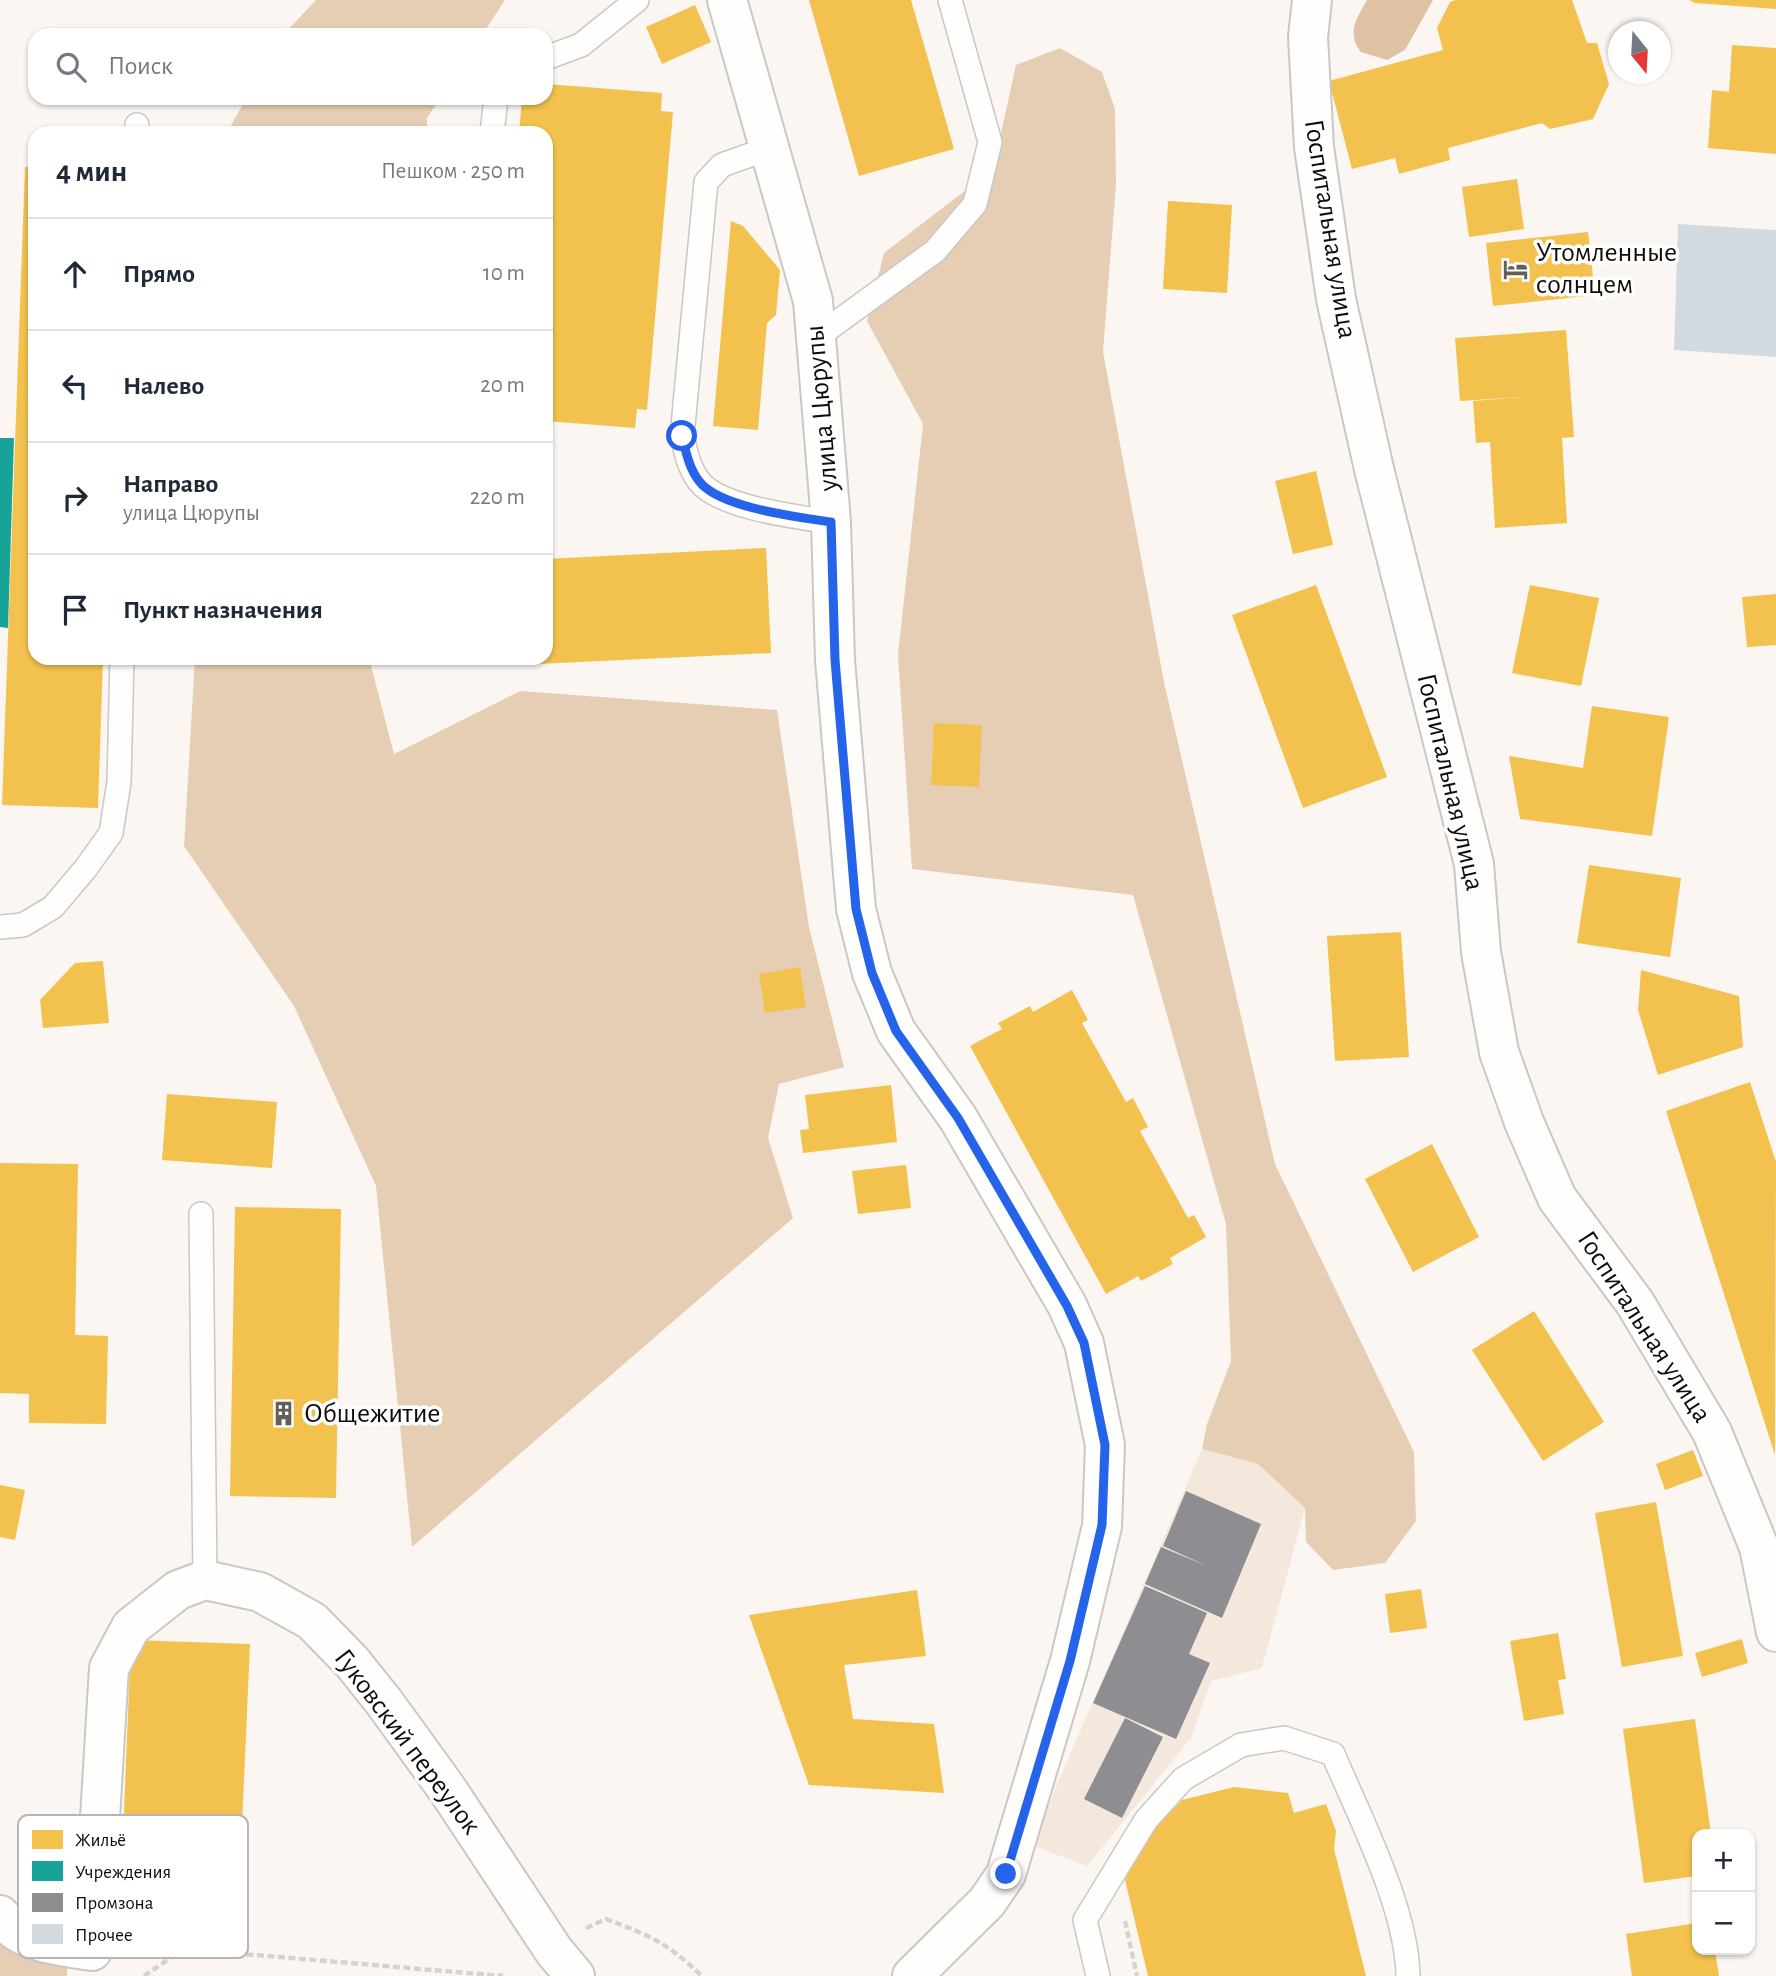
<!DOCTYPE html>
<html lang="ru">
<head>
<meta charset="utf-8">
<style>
	body { margin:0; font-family:"Alegreya Sans",sans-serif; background:#f6f6f7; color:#1f2937 }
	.controls { position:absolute; right:21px; bottom:21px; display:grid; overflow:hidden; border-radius:14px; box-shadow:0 2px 5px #0004 }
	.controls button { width:63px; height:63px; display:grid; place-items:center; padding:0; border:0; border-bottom:2px solid #e0e1e3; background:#fff; color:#1f2937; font:35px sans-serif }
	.compass { position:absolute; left:1608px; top:21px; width:63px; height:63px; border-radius:50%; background:#fff; box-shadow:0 2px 5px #0004; rotate:162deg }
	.stop { position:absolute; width:21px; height:21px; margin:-16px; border:5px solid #2563eb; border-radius:50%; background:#fff }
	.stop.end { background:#2563eb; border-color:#fff; box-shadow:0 2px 7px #0008 }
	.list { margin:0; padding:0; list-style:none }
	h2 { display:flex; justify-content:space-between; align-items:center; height:91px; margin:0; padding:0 28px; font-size:30px }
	h2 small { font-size:23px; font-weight:400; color:#747a83 }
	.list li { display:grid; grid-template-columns:46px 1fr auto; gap:21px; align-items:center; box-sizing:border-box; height:112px; padding:0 28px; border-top:2px solid #e0e1e3 }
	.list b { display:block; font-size:26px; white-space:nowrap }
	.list p { margin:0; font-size:23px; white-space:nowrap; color:#747a83 }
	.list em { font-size:23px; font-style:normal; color:#747a83 }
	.icon { flex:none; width:38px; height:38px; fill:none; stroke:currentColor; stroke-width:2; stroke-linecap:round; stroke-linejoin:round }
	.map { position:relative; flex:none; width:1776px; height:1976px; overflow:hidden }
	.search { position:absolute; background:#fff; box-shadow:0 2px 5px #0004; left:28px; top:28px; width:525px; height:77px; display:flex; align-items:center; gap:18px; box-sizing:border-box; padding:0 24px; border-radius:21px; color:#747a83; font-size:26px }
	.panel { position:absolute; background:#fff; box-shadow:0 2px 5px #0004; left:28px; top:126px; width:525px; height:539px; border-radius:21px }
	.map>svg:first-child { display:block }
</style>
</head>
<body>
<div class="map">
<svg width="1776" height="1976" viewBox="0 0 1776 1976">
	<rect width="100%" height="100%" fill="#fbf6f1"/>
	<polygon fill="#f4e8dd" points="1202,1449 1258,1464 1305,1508 1262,1668 1211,1681 1191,1738 1087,1866 1031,1845"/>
	<g fill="#e6ceb5">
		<polygon points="316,0 505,0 482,35 283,35"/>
		<polygon points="1060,48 1102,72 1115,109 1116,184 1103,352 1164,682 1275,1164 1414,1452 1416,1521 1385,1563 1333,1570 1306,1542 1305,1508 1258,1464 1202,1449 1207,1424 1231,1361 1226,1224 1133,895 912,869 898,655 923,424 867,321 884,253 993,169 1016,65"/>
		<polygon points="246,98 440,98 427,118 427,133 227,133"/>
		<polygon points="195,658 369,658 394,754 520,691 777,710 809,927 844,1067 779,1084 768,1138 793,1218 412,1547 376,1186 294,1006 184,846"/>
		<polygon points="0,1933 68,1960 67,1976 0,1976"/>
	</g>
	<path fill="#dec2a3" d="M1367,0H1433L1405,50L1387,60L1361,52C1346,33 1357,18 1367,0Z"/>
	<g fill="#f2c14e">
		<polygon points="809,0 911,0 954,149 859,176"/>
		<polygon points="1456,0 1572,0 1587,43 1597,43 1609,84 1593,119 1550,129 1542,123 1448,148 1450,160 1399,174 1395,158 1352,169 1329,81 1443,50 1437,28 1450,2"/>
		<polygon points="1689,0 1776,0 1776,9 1695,3"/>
		<polygon points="695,5 711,42 662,64 646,27"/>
		<polygon points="1732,45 1776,48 1776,154 1708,148 1712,90 1729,92"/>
		<polygon points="546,84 662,93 661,111 673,112 647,410 637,409 635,428 546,421 546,133 519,133 522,98 546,98"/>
		<polygon points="25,167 35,167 35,658 103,658 98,808 2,805"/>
		<polygon points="1517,179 1524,229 1469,237 1462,187"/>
		<polygon points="1168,201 1232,205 1227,293 1163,289"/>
		<polygon points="731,221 743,226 780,270 776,315 767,323 758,430 713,426"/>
		<polygon points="1588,232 1595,295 1493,306 1486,243"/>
		<polygon points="1566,330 1574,437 1562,438 1567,523 1495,528 1490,442 1476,443 1473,401 1522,397 1460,401 1455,338"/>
		<polygon points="1316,471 1333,545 1293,554 1275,481"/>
		<polygon points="766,548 771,653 516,665 516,658 546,658 546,559"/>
		<polygon points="1316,585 1387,777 1303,808 1232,615"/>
		<polygon points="1530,585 1599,598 1581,686 1512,673"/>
		<polygon points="1776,594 1776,645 1747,647 1742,597"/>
		<polygon points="1592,706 1669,717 1652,836 1520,819 1509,756 1583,768"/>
		<polygon points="934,723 982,725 979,787 931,785"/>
		<polygon points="1589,865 1681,878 1670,957 1577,943"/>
		<polygon points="1401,932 1409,1057 1335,1061 1327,936"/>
		<polygon points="103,961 109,1023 43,1028 40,1000 75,963"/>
		<polygon points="800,967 806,1007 765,1013 759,974"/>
		<polygon points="1641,970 1739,996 1743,1047 1658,1075 1638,1010"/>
		<polygon points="1072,990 1088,1020 1082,1023 1126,1102 1133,1098 1148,1127 1140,1131 1188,1218 1194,1215 1206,1237 1170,1258 1173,1264 1141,1281 1138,1276 1106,1294 970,1046 1002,1029 998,1023 1030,1006 1033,1012"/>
		<polygon points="1750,1082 1776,1162 1775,1455 1666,1111"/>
		<polygon points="891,1085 897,1142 803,1153 800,1130 809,1129 805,1095"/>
		<polygon points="167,1094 277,1102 272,1168 162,1160"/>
		<polygon points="1432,1144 1479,1237 1413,1272 1365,1179"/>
		<polygon points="0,1163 78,1164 75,1335 108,1336 106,1424 29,1423 29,1394 0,1393"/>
		<polygon points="906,1165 911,1208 858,1214 852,1171"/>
		<polygon points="235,1207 341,1209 336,1498 230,1496"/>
		<polygon points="1534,1311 1604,1422 1543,1461 1472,1350"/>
		<polygon points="1693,1450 1703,1476 1665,1490 1656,1464"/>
		<polygon points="0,1485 25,1490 15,1540 0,1537"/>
		<polygon points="1656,1502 1683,1656 1622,1667 1595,1513"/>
		<polygon points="1421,1589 1427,1628 1390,1633 1385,1594"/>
		<polygon points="917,1590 926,1656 844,1665 853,1719 934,1724 944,1793 809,1785 749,1615"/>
		<polygon points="1558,1633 1566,1679 1558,1680 1564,1714 1524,1721 1510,1641"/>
		<polygon points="1742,1639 1748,1663 1702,1677 1695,1653"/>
		<polygon points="131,1640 250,1644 237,1939 119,1934"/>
		<polygon points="1695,1719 1711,1834 1697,1834 1697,1876 1644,1883 1623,1729"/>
		<polygon points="1234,1787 1288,1793 1294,1813 1326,1804 1336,1831 1334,1849 1366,1976 1148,1976 1125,1880 1145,1839 1182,1800"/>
		<polygon points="1697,1923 1697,1950 1715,1950 1719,1976 1632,1976 1626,1934"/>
	</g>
	<polygon fill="#17a398" points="0,438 14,438 8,628 0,627"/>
	<g fill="#8d8d92">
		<polygon points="1186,1491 1261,1524 1222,1618 1145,1584 1161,1547 1207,1566 1163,1546"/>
		<polygon points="1145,1586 1207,1613 1189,1654 1210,1663 1176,1739 1093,1703"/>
		<polygon points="1125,1718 1163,1737 1122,1818 1084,1799"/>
	</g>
	<polygon fill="#d3dadf" points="1678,224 1776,230 1776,357 1674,350"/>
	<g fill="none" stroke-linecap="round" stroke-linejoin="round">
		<defs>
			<g id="service">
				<polyline points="546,58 581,45 637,0"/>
				<polyline points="137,133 137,125"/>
				<polyline points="492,133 496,98"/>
				<path d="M767,149L722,165L706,182L682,436C686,453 689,468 699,481C719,508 799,517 831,522"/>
				<polyline points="817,337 935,251 975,204 990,142 950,0"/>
				<polyline points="0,927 23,925 53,907 86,868 111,833 119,782 122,658"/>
				<polyline points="201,1214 205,1580"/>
				<path d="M1098,1976L1085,1920L1146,1820L1183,1779L1241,1745L1284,1738L1333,1754C1360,1818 1407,1908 1408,1976"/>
			</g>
			<g id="minor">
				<polyline points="727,0 813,301 831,522 835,660 856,909 872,973 896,1031 958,1118 1067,1305 1084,1343 1105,1445 1102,1526 1070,1661 1006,1874 987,1902 912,1976"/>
				<polyline points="1312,0 1308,37 1314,147 1336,299 1374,469 1474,864 1481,952 1499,1052 1524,1122 1557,1198 1635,1303 1712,1432 1759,1547 1776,1632"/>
				<path d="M0,1915C21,1945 58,1945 92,1951L109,1668L131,1627L178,1590L205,1580L260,1592L312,1621L352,1662L384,1702L447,1789L554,1951L575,1976"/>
			</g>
		</defs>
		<use href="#service" stroke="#ccc7c2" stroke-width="26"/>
		<use href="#minor" stroke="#ccc7c2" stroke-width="42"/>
		<g stroke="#d5d3d2" stroke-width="4.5" stroke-dasharray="7 3.5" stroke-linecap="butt">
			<polyline points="1125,1921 1137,1976"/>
			<path d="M586,1928L606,1919C651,1936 666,1942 702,1976"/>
			<polyline points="131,1952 256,1955 503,1976"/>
			<polyline points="144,1976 176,1954"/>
		</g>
		<use href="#service" stroke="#fefefd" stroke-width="23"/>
		<use href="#minor" stroke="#fefefd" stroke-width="38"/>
	</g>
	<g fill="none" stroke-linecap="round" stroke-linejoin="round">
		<path stroke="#2563eb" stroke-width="9" d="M682,436C686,452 689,468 699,481C719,508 799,517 831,522L835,660L856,909L872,973L896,1031L958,1118L1067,1306L1084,1343L1105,1445L1102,1525L1070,1661L1006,1874"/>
	</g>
	<defs>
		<symbol id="hotel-bare" viewBox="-9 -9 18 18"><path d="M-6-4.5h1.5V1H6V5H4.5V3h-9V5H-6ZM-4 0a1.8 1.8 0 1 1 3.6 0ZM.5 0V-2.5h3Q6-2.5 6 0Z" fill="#625e59" stroke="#fff" stroke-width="2.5" paint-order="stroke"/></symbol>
		<symbol id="building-bare" viewBox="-9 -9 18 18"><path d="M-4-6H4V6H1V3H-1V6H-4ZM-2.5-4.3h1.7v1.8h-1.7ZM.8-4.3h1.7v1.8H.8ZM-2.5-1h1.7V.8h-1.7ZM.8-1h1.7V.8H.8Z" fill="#625e59" stroke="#fff" stroke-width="2.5" paint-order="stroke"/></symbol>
	</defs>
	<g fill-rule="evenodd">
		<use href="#hotel-bare" x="1498" y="252" width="35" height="35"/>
		<use href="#building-bare" x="266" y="1396" width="35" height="35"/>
	</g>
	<g text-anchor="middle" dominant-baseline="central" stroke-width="7" stroke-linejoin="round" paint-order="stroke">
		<g font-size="28" fill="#100c07" stroke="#fff">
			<text transform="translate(1330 229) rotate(81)">Госпитальная улица</text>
			<text transform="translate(822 408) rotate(-95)">улица Цюрупы</text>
			<text transform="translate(1450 782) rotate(77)">Госпитальная улица</text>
			<text transform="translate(1644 1327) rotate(57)">Госпитальная улица</text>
			<text transform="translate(407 1742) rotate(53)">Гуковский переулок</text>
		</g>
		<g font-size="28" fill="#100c07" stroke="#fff" text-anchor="start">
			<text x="1536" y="253">Утомленные<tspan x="1536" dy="32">солнцем</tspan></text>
			<text x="304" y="1414">Общежитие</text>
		</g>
	</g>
	<rect x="18" y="1815" width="230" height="143" rx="10" fill="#fff" stroke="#b7b6b5" stroke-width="2"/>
	<rect x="32" y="1830" width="31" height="19" fill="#f2c14e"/>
	<rect x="32" y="1861" width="31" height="20" fill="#17a398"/>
	<rect x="32" y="1893" width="31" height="19" fill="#8d8d92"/>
	<rect x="32" y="1924" width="31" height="20" fill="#d3dadf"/>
	<g font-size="19" fill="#100c07">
		<text x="75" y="1846">Жильё</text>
		<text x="75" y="1878">Учреждения</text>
		<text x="75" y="1909">Промзона</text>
		<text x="75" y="1941">Прочее</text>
	</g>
</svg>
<div class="controls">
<button>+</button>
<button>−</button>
</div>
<svg class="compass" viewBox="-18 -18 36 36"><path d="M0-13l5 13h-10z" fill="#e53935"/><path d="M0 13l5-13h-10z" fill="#747a83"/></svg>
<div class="stop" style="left:682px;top:436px"></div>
<div class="stop end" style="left:1006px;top:1874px"></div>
<div class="search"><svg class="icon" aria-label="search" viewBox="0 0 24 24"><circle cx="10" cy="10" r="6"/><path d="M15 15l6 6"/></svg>Поиск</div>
<section class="panel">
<h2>4 мин<small>Пешком · 250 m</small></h2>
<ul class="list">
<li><svg class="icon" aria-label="ahead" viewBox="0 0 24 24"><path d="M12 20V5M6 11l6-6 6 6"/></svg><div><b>Прямо</b></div><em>10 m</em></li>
<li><svg class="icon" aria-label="left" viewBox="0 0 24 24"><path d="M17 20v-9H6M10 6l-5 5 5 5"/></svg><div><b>Налево</b></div><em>20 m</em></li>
<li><svg class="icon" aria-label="right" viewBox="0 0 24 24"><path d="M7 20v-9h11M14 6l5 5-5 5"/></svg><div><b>Направо</b><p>улица Цюрупы</p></div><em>220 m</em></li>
<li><svg class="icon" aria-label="arrive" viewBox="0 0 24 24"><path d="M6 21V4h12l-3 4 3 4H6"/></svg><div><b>Пункт назначения</b></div></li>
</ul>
</section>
</div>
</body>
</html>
